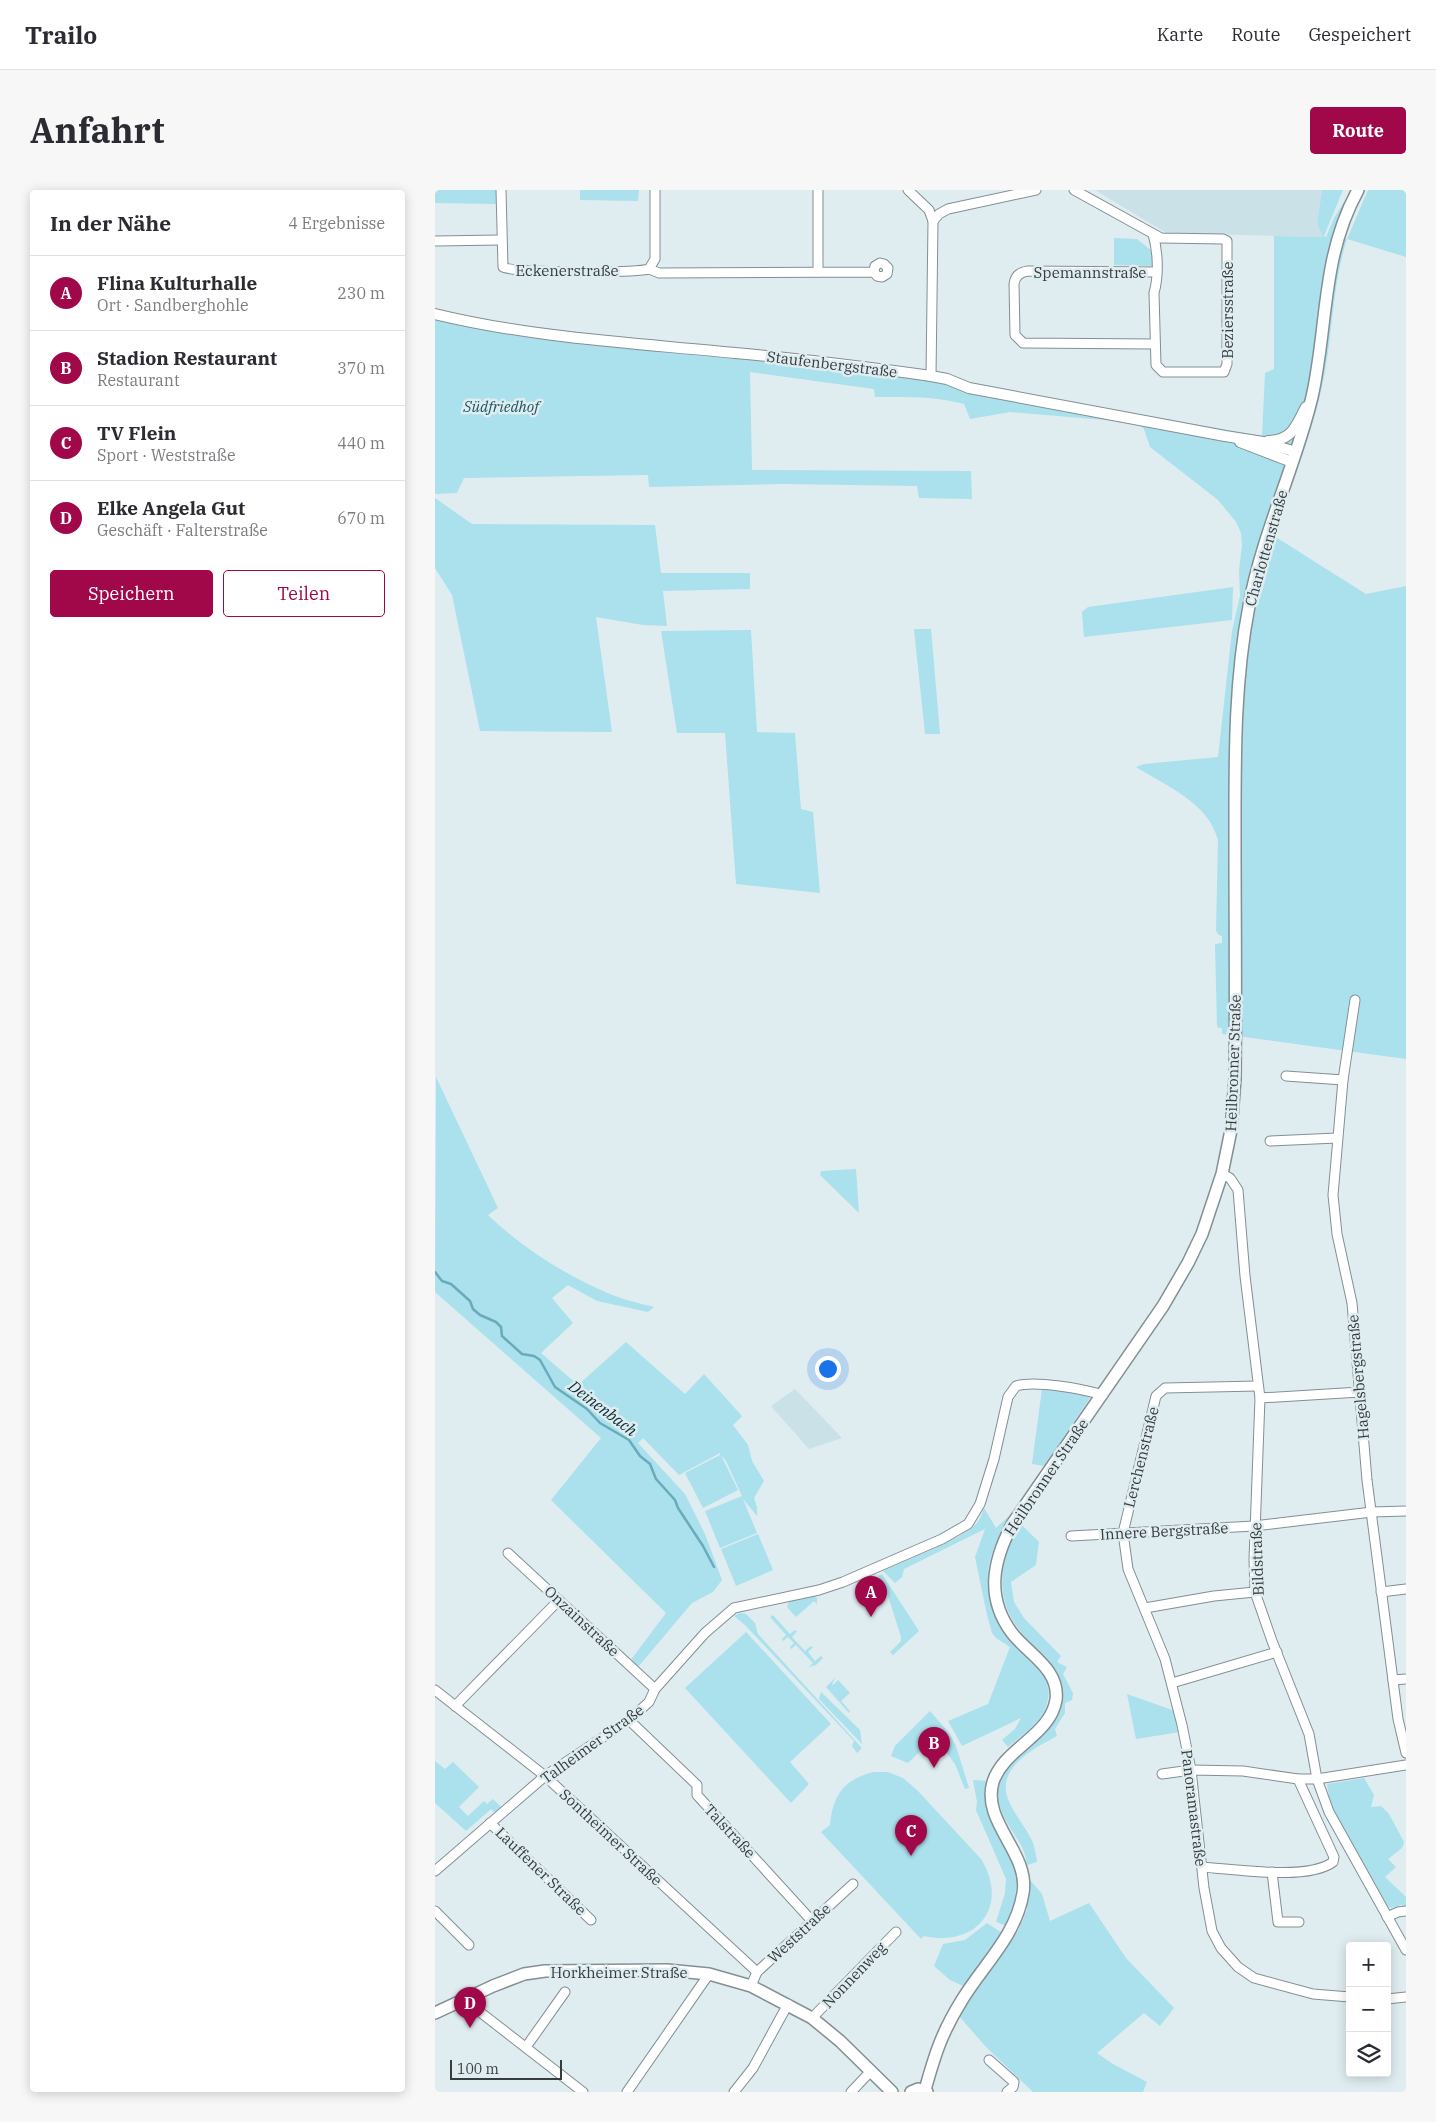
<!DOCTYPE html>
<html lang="de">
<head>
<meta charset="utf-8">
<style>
	body { margin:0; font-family:"IBM Plex Serif",serif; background:#f7f7f7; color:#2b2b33 }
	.controls { position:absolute; right:15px; bottom:15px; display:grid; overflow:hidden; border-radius:5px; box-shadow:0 2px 12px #0003 }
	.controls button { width:45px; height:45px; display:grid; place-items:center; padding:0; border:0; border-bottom:1px solid #e1e1e2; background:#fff; color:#2b2b33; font:25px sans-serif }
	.scale { position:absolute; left:15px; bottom:12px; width:112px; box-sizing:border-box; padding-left:5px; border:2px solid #373c3e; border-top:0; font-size:14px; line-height:18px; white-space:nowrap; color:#373c3e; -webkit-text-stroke:4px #dfedf1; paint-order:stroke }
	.you { position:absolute; left:392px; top:1178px; width:18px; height:18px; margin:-12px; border:4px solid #fff; border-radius:50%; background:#1a73e8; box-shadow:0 0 0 8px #1a73e833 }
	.badge { display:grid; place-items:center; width:32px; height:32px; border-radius:50%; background:#a1084a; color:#fff; font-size:16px; font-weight:700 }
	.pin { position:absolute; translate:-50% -41px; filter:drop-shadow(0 1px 2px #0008) }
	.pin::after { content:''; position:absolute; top:26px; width:18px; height:15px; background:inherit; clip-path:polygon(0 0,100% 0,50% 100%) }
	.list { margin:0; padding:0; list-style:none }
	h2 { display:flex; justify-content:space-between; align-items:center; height:65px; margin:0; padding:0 20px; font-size:21px }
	h2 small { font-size:16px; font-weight:400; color:#7c7c81 }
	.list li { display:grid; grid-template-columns:32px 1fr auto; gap:15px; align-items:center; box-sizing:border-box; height:75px; padding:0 20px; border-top:1px solid #e1e1e2 }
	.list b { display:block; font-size:19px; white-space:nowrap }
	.list p { margin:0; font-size:16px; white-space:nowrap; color:#7c7c81 }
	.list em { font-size:16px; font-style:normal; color:#7c7c81 }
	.actions { display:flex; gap:10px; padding:15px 20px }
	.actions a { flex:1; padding:11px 0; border:1px solid #a1084a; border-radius:5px; text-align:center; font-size:18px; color:#a1084a }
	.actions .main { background:#a1084a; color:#fff }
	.icon { flex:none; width:28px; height:28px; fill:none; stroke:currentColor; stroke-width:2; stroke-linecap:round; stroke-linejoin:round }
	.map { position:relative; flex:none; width:971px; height:1902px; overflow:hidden; border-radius:5px }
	header { display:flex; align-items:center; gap:30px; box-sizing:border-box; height:70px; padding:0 25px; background:#fff; border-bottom:1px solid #e1e1e2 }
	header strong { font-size:24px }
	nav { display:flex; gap:28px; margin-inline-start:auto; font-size:18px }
	.intro { display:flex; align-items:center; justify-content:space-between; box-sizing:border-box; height:120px; padding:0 30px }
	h1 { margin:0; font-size:35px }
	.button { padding:12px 22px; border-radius:5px; background:#a1084a; color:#fff; font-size:18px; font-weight:700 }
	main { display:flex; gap:30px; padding:0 30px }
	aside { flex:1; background:#fff; border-radius:5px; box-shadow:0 2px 12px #0003 }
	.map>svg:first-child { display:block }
</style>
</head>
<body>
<header>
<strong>Trailo</strong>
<nav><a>Karte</a><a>Route</a><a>Gespeichert</a></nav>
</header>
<div class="intro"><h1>Anfahrt</h1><a class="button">Route</a></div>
<main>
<aside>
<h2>In der Nähe<small>4 Ergebnisse</small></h2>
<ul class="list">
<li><span class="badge">A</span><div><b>Flina Kulturhalle</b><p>Ort · Sandberghohle</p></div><em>230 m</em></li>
<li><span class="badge">B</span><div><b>Stadion Restaurant</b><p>Restaurant</p></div><em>370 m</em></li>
<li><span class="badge">C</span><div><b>TV Flein</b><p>Sport · Weststraße</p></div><em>440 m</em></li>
<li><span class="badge">D</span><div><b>Elke Angela Gut</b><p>Geschäft · Falterstraße</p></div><em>670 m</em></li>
</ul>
<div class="actions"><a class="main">Speichern</a><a>Teilen</a></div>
</aside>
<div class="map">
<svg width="971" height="1902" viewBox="0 0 971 1902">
	<rect width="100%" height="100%" fill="#dfedf1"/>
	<g fill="#cae1e7">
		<polygon points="660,0 887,0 882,33 889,47 731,43"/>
		<polygon points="360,1199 407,1248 374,1259 336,1216"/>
	</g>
	<g fill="#abe0ed">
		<polygon points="0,0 61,0 61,14 0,13"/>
		<polygon points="145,0 204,0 203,11 145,10"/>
		<path d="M887,0H908L889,46L891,47L899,28L909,12L910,16L896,47L912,49L933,0H971V67L912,49C897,95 898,145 888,192C877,244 856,296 839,346L931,404L971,396V869L787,844V838H784L782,836L780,754L787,753V746L784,745L781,741L783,650C773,612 731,596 701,577L709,574L783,567L797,441L805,406L804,380L807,355L806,343L801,332L783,310L715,257L709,239L704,235L681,231L575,222L535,229L529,214C500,206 470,207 440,207L439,199L315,182L317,280L536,281L537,309L484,308L482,296L349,294L214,297L213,285L29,288L22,303L0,304V124L490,186L827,246L830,183L839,179V46L888,47L882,33Z"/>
		<polygon points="679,48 702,49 717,61 717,76 679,75"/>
		<polygon points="0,308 37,334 220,335 226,383 315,383 315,399 228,401 232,436 208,435 161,427 177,542 45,541 17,405 0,378"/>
		<polygon points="798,397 797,430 649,447 647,422 653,417"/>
		<polygon points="479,439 496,439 505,544 490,544"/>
		<polygon points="316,440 322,542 360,543 366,619 378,622 385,703 301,694 290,543 242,543 226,441"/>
		<path d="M1,887L63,1018L53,1025C89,1059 130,1085 175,1104C189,1110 204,1113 219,1117L213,1122L162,1111L133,1095L117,1108L138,1133L106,1163L143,1195L191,1152L250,1204L269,1184L307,1226L298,1235L313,1255L317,1271L329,1291L319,1308L322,1317V1326L308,1309L322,1343L285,1358L270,1321L307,1306L291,1271L286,1265L303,1300L268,1318L250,1283L285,1265V1263L244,1285L208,1248L203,1253L250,1304L270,1344L287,1390L278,1402L257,1413L203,1477L195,1471L231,1423L116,1310L166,1248L0,1102Z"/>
		<polygon points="421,979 424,1023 385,985 386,981"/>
		<polygon points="607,1199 651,1204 655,1208 609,1276 597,1274"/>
		<path d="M549,1318L561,1338L576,1324C567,1342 553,1364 553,1385C552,1407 560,1429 572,1446C589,1471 628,1486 608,1523C601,1537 584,1547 573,1557L567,1550L580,1539L586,1528L527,1556L513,1531L553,1514L575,1457L561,1448L557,1443L552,1425L540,1367L550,1339L469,1379L467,1387L460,1393L448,1381C471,1370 523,1351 540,1335C545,1330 547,1324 549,1318Z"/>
		<path d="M583,1335L588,1336L604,1352L601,1375L576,1392L579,1412L589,1428L626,1466L622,1472L632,1477L628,1484L638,1503L637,1510L630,1513V1523L620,1539L622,1546C600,1558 561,1577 573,1609C579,1625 592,1638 598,1653C600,1659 601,1666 602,1672L592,1675C591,1669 590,1663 587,1657C578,1640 562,1623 563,1602C565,1558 632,1549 626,1499C624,1477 612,1467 596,1453C558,1416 562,1380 583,1335Z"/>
		<polygon points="323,1344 338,1380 301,1396 286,1359"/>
		<polygon points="447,1384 484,1441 458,1465 455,1462 466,1451 466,1447 453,1406 443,1386"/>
		<polygon points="380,1406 382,1408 382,1414 379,1411 361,1427 352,1417 354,1411"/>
		<polygon points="305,1423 311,1424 320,1433 323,1444 426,1557 426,1559 422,1563 417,1556 419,1551 311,1436 299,1426"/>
		<polygon points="338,1425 355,1444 360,1440 362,1441 357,1447 370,1461 376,1456 378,1457 373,1462 380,1471 386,1466 388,1468 381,1475 374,1477 378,1473 361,1455 356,1459 355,1457 359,1453 353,1447 348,1451 347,1449 351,1445 335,1427"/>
		<polygon points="311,1442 396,1534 355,1572 374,1594 356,1613 250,1498"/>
		<polygon points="401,1487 397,1494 398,1495 403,1490 415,1503 406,1511 415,1521 414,1523 391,1497"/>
		<polygon points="386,1502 425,1540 427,1554 384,1509"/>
		<polygon points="692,1504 740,1521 745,1542 701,1549"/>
		<polygon points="495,1521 514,1543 521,1556 534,1598 530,1599 520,1574 500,1547 473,1573 456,1566 460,1556"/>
		<polygon points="0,1571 10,1579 18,1572 44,1597 24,1617 33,1626 49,1611 52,1614 58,1609 66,1617 60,1623 56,1619 31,1641 0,1613"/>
		<path d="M439,1582H453L468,1588L482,1600L546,1669C575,1716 542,1758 489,1746L486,1749L386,1642L395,1635C398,1605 409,1589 439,1582Z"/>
		<polygon points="929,1588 939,1605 936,1617 946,1616 954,1624 969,1652 967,1658 953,1669 961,1677 950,1687 971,1707 971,1716 966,1715 956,1718 949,1714 896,1619 892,1594"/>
		<polygon points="538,1590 552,1591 550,1611 556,1628 583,1683 580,1708 572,1736 561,1732 570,1703 571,1689 541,1620 542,1612"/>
		<polygon points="596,1691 607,1704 615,1731 654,1713 691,1768 739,1818 725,1836 709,1823 662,1863 678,1874 712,1892 708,1902 598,1902 551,1857 524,1826 583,1741 592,1720 589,1708"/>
		<polygon points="552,1733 567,1743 553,1764 528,1796 515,1790 499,1776 508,1754 530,1750"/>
	</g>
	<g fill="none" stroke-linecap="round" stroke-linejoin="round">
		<polyline stroke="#69abbb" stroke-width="2.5" points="0,1082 7,1091 16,1094 35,1111 38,1119 45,1125 61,1132 66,1137 67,1146 87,1164 99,1166 105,1170 120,1197 152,1219 165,1233 194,1250 205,1266 215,1274 221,1289 240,1310 243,1318 268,1356 279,1377"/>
		<defs>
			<g id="minor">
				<path d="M66,0L68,77C76,83 201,83 214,79L220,69V0"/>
				<polyline points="473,0 494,20 498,31 496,186"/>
				<path d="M639,0L726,48L788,49L792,51V174L789,182H728L721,175L719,103C724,85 723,62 718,44"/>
				<polyline points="498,31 504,24 513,19 601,0"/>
				<polyline points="0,51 66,50"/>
				<polyline points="214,79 224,83 439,82 442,86 447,87 452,84 453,78 449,74 445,73 440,76 439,82"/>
				<polyline points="383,82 383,0"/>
				<path d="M719,154L588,153L580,145L579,94C580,86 585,82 593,81L721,82"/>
				<polyline points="920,810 908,890 898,1005 902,1044 917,1113 932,1290 963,1529 971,1563"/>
				<polyline points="851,886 908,890"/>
				<polyline points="835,951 902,948"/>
				<polyline points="787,984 795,988 803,1000 810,1086 825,1208 819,1369 820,1402 837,1451 874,1544 882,1589 894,1622 971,1760"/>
				<polyline points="823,1196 730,1198 721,1206 688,1343 693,1379 730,1469 747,1535 756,1580 769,1698 777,1741 786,1758 803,1777 819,1788 878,1804 915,1807"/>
				<polyline points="825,1208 925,1202"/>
				<polyline points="636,1346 819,1336 937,1322 971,1321"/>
				<polyline points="73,1363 220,1499"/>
				<polyline points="946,1402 971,1399"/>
				<polyline points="710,1418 779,1406 820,1402"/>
				<polyline points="958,1490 971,1489"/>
				<polyline points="737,1493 842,1462"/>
				<polyline points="0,1500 110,1586 322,1782"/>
				<polyline points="20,1516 124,1410"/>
				<polyline points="194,1530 262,1595 262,1605 377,1731"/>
				<polyline points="727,1584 756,1580 808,1581 863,1589 882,1589 971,1575"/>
				<polyline points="55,1633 156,1730"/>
				<path d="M767,1677C798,1679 873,1691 898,1672L899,1667L863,1589"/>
				<path d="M0,1681L110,1586L194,1530L214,1512L220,1499L270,1443L299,1418L384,1400L408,1392L507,1349L533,1334L545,1314L559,1269L573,1207L581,1196C600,1190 648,1199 668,1205"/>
				<polyline points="837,1682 843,1732 864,1732"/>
				<polyline points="0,1721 34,1755"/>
				<polyline points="952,1727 963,1722 971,1721"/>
				<polyline points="316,1796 322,1782 418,1694"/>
				<polyline points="37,1806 45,1822 148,1902"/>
				<polyline points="952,1809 971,1807"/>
				<polyline points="377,1828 461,1742"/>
				<polyline points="91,1857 130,1802"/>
				<polyline points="554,1870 579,1892 578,1897 572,1902"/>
				<polyline points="192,1902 274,1784"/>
				<polyline points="299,1902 318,1878 353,1814"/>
				<polyline points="416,1902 435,1882"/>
			</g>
			<g id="tertiary">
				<path d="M0,124C99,148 200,153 300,163C366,169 431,177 496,186L512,189L534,198L790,246L828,252L861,262"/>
				<path d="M833,251C858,250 860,237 871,217"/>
				<polyline points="805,252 857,272"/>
			</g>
			<g id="secondary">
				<polyline points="0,1823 58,1796 89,1784 110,1781 232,1780 274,1784 316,1796 377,1828 405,1851 457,1902"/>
				<path d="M490,1900C500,1864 507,1842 527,1810C549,1774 581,1746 588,1703C595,1663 546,1632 558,1592C569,1558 615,1546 621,1510C625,1479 593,1464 577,1443C550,1407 558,1370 578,1333L728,1116L753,1073L767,1044L787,984L796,940L800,889C801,809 800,728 800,648C800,570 799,493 814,416C827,344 860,278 877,207C893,136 886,67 923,0"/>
				<polyline points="476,1902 483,1899 492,1902"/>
			</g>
		</defs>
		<use href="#minor" stroke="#838f93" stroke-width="11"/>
		<use href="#tertiary" stroke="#838f93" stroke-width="12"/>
		<use href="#secondary" stroke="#838f93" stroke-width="14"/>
		<use href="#minor" stroke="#fff" stroke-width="9"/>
		<use href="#tertiary" stroke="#fff" stroke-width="10"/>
		<use href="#secondary" stroke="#fff" stroke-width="11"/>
	</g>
	<g text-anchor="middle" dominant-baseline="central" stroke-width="5" stroke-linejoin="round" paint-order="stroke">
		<g font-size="15" fill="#373c3e" stroke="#dfedf1">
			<text x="132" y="80">Eckenerstraße</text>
			<text x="655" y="82">Spemannstraße</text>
			<text transform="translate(792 120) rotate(-90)">Beziersstraße</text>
			<text transform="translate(397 174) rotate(7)">Staufenbergstraße</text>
			<text transform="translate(831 358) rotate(-74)">Charlottenstraße</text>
			<text transform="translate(798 873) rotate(-88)">Heilbronner Straße</text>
			<text transform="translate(923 1187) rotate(-95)">Hagelsbergstraße</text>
			<text transform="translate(706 1267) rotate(-76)">Lerchenstraße</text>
			<text transform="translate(611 1287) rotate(-56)">Heilbronner Straße</text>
			<text transform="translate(729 1341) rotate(-3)">Innere Bergstraße</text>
			<text transform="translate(822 1369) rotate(-92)">Bildstraße</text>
			<text transform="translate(147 1431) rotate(43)">Onzainstraße</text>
			<text transform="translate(157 1554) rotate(-36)">Talheimer Straße</text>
			<text transform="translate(759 1618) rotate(83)">Panoramastraße</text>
			<text transform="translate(295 1641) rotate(47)">Talstraße</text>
			<text transform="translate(176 1647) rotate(43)">Sontheimer Straße</text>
			<text transform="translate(106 1681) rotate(44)">Lauffener Straße</text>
			<text transform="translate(364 1743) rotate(-43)">Weststraße</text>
			<text x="184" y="1782">Horkheimer Straße</text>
			<text transform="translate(419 1785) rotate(-46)">Nonnenweg</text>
		</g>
		<g font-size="15" font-style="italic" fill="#1d5562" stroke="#dfedf1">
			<text x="66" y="216">Südfriedhof</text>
		</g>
		<g font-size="16" font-style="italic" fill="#0d2f37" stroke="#dfedf1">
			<text transform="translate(168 1218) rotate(37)">Deinenbach</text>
		</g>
	</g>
</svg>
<div class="controls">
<button>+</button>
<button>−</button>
<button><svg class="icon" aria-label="layers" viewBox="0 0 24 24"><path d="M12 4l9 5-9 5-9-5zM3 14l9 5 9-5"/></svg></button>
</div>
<div class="scale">100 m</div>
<div class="you"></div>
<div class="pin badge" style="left:436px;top:1427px">A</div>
<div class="pin badge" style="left:499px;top:1578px">B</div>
<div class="pin badge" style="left:476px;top:1666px">C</div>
<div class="pin badge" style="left:35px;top:1838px">D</div>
</div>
</main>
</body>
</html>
